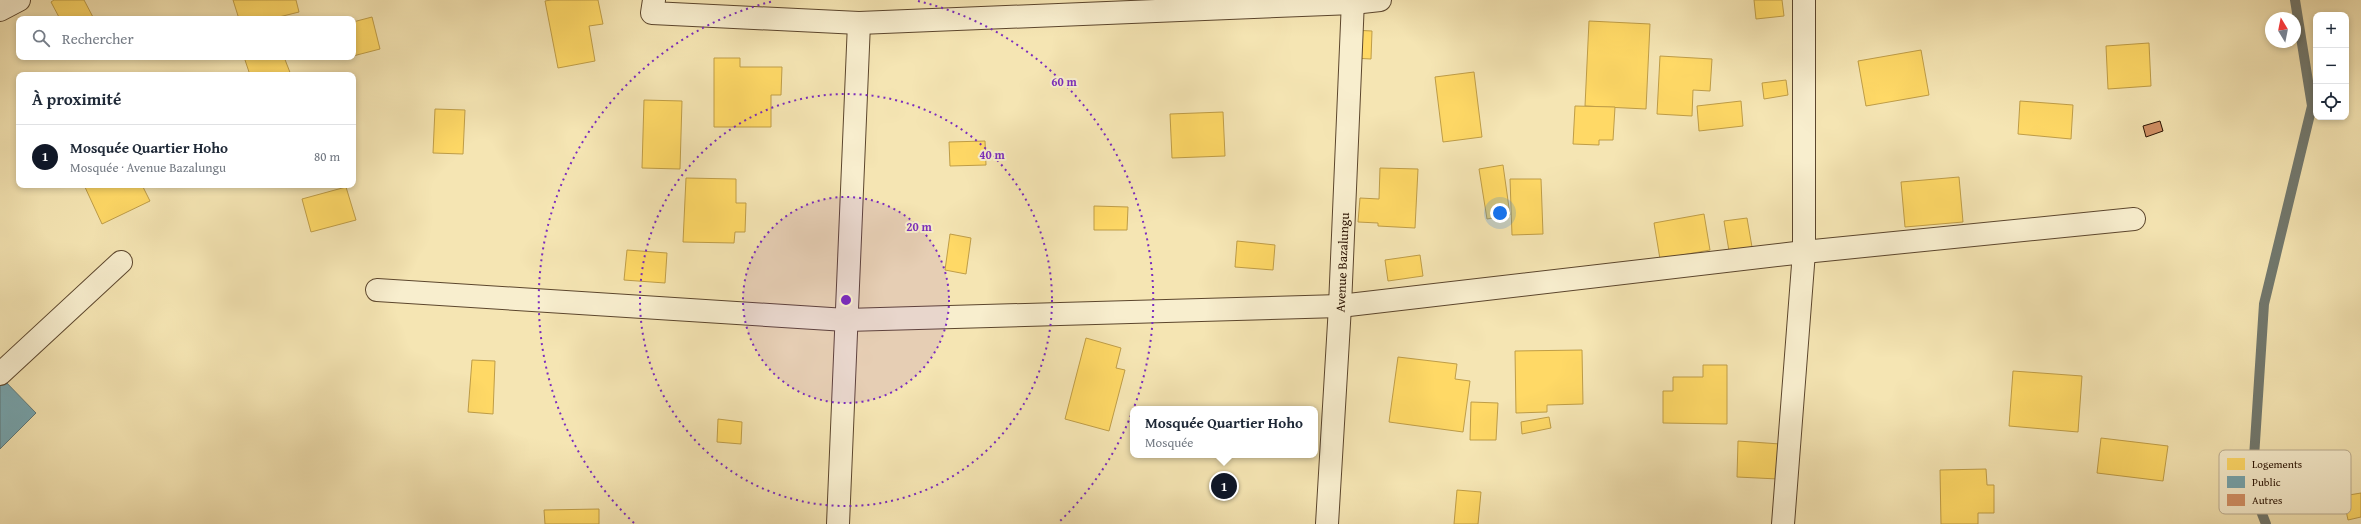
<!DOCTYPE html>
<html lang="fr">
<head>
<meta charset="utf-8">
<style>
	body { margin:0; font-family:"Gentium Book Plus",serif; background:#f6f6f7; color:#1f2937 }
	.controls { position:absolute; right:12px; top:12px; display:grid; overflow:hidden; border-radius:8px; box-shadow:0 2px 6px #0003 }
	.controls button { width:36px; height:36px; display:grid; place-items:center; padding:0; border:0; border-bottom:1px solid #e0e1e3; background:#fff; color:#1f2937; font:20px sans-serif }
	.compass { position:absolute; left:2265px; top:12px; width:36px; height:36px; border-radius:50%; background:#fff; box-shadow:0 2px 6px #0003; rotate:350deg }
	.you { position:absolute; left:1500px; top:213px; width:14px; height:14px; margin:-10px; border:3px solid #fff; border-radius:50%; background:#1a73e8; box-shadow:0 0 0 6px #1a73e833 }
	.badge { display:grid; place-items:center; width:26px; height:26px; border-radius:50%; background:#111827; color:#fff; font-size:13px; font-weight:700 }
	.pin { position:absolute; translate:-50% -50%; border:2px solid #fff; box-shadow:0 1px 4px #0006 }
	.popup { position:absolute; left:1130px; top:406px; width:188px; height:52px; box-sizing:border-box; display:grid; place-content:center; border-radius:8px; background:#fff; filter:drop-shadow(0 1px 3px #0005); font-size:13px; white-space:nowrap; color:#747a83 }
	.popup b { font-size:15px; color:#1f2937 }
	.popup::after { content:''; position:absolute; left:50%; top:100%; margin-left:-8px; border:8px solid transparent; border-top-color:#fff }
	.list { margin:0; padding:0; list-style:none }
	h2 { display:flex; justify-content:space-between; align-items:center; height:52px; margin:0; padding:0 16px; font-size:17px }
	h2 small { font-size:13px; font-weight:400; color:#747a83 }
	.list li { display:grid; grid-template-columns:26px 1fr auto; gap:12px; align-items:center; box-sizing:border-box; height:64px; padding:0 16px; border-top:1px solid #e0e1e3 }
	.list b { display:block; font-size:15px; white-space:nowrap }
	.list p { margin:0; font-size:13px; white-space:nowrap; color:#747a83 }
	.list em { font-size:13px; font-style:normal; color:#747a83 }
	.icon { flex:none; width:22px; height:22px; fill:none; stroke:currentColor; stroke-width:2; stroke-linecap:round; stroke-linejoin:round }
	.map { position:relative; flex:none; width:2361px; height:524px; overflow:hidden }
	.search { position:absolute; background:#fff; box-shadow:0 2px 6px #0003; left:16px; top:16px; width:340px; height:44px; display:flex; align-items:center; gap:10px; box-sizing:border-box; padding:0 14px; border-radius:8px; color:#747a83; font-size:15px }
	.panel { position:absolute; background:#fff; box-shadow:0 2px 6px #0003; left:16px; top:72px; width:340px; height:116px; border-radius:8px }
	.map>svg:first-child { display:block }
</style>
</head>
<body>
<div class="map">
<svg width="2361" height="524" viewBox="0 0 2361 524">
	<rect width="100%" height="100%" fill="#f5e5b3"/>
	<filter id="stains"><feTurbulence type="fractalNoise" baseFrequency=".005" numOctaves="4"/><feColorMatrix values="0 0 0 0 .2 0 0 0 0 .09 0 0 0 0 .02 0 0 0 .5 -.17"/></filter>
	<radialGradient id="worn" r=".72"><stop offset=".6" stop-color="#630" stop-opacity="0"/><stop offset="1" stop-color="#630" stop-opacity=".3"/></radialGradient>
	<g fill="#ffd966" stroke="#bf9d47">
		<polygon points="54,0 84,0 94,19 60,19 51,2"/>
		<polygon points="233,0 296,0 299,12 271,19 239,19"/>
		<polygon points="551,0 598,0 603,24 589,26 595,61 558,68 545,1"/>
		<polygon points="1754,0 1782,0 1784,16 1756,19"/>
		<polygon points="372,17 380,49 353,56 353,22"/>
		<polygon points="1589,21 1650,24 1646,109 1585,106"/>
		<polygon points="1353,30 1372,31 1371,59 1353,58"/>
		<polygon points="2149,43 2151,86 2108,89 2106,46"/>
		<polygon points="1921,50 1929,95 1866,106 1858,61"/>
		<polygon points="1660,56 1712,59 1710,91 1693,90 1692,116 1657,114"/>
		<polygon points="244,57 284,57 291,75 250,75"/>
		<polygon points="714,58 740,58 740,67 782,67 781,95 771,95 771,127 714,127"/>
		<polygon points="1474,72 1482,137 1443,142 1435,77"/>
		<polygon points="1786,80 1788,95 1764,99 1762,83"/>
		<polygon points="644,100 682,101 680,169 642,168"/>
		<polygon points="1741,101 1743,126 1699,131 1697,106"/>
		<polygon points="2020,101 2073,105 2071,139 2018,134"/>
		<polygon points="1575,106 1615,107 1613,140 1599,140 1599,145 1573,144"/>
		<polygon points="435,109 465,110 463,154 433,153"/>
		<polygon points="1223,112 1225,156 1172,158 1170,114"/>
		<polygon points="985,141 986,165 950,166 949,142"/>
		<polygon points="1503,165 1510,215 1487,219 1479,169"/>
		<polygon points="1380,168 1418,169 1415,228 1378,226 1378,223 1358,222 1360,198 1379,199"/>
		<polygon points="1959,177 1963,222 1905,227 1901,182"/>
		<polygon points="686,178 736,179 736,203 746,203 745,232 735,232 734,243 683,242"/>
		<polygon points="1510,179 1541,179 1543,234 1512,235"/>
		<polygon points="84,185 142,185 150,201 102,224"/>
		<polygon points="346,187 356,220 311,232 302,199"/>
		<polygon points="1094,206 1128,207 1127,230 1094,230"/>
		<polygon points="1704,214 1710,250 1660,259 1654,223"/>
		<polygon points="1747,218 1752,247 1729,251 1724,221"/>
		<polygon points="950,234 971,238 966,274 945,270"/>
		<polygon points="1237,241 1275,245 1273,270 1235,267"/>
		<polygon points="627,250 667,253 665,283 624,280"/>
		<polygon points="1420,255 1423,276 1388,281 1385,260"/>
		<polygon points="1086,338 1121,348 1116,368 1125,370 1109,431 1065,419"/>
		<polygon points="1582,350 1583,404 1547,405 1547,412 1516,413 1515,351"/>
		<polygon points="1398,357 1457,364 1455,379 1470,381 1463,432 1389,422"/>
		<polygon points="472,360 495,361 493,414 468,412"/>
		<polygon points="1703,365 1727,365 1727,424 1663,423 1663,391 1673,391 1673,377 1703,377"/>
		<polygon points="2013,371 2082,376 2078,432 2009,426"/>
		<polygon points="1471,402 1498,403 1496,440 1470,440"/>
		<polygon points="1549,417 1551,428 1522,434 1521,422"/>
		<polygon points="718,419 742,422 741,444 717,442"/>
		<polygon points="2101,438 2168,446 2163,481 2097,473"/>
		<polygon points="1738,441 1780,444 1778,479 1737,477"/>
		<polygon points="1986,469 1987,485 1994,485 1994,513 1978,513 1978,524 1941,524 1940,470"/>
		<polygon points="1457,490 1481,492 1478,524 1454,524"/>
		<polygon points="2361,493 2361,517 2348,520 2343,496"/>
		<polygon points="599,509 599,524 545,524 544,510"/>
	</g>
	<polygon fill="#76a5af" stroke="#5f797a" points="0,376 36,413 0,449"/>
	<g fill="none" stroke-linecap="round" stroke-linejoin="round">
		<polyline stroke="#71786e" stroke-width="10" points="2266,524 2252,488 2264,304 2312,106 2295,0"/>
	</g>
	<polygon fill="#d39166" stroke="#291100" points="2160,121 2163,131 2146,137 2143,126"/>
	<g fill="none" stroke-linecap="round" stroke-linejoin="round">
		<defs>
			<g id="minor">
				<polyline points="654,0 652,13 859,23 1353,3 1380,0"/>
				<polyline points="0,10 19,0"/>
				<polyline points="377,290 846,320 1340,306 1804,252 2134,219"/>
				<polyline points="0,374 121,262"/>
				<polyline points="838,524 859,23"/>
				<path id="s1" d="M1327,524L1340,306L1353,0"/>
				<polyline points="1783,524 1804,252 1804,0"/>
			</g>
		</defs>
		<use href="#minor" stroke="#5c462d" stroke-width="24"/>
		<use href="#minor" stroke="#f8eece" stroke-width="22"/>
	</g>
	<circle cx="846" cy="300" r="103" fill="#7b2cbf" fill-opacity=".12"/>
	<g fill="none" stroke="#7b2cbf" stroke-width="2" stroke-dasharray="2 4">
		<circle cx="846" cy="300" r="103"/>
		<circle cx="846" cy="300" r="206"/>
		<path d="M634 523A308 308 0 0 1 774 1M918 1A308 308 0 0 1 1058 523"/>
	</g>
	<g text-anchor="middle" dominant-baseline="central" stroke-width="4" stroke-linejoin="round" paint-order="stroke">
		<g font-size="13" fill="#291100" stroke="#f8eece">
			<text stroke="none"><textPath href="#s1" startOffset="262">Avenue Bazalungu</textPath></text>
		</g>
	</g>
	<rect x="2219" y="450" width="132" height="64" rx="6" fill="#f8eece" stroke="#baac90" stroke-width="1"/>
	<rect x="2227" y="458" width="18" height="12" fill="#ffd966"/>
	<rect x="2227" y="476" width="18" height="12" fill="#76a5af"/>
	<rect x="2227" y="494" width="18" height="12" fill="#d39166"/>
	<g font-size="11" fill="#291100">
		<text x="2252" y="468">Logements</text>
		<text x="2252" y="486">Public</text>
		<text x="2252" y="504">Autres</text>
	</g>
	<circle cx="846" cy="300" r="6" fill="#7b2cbf" stroke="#f8eece" stroke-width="2"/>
	<g font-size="12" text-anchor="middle" font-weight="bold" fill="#7b2cbf" stroke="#f8eece" stroke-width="4" stroke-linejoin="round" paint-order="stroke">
		<text x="1064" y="86">60 m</text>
		<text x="992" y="159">40 m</text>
		<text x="919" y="231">20 m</text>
	</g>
	<rect width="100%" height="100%" filter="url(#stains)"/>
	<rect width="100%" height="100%" fill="url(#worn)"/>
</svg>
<div class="controls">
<button>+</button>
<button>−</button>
<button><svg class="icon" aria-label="locate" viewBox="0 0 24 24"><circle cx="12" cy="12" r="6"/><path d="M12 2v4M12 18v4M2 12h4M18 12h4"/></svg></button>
</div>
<svg class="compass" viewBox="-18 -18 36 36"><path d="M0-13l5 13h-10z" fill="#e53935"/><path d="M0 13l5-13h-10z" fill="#747a83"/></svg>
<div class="you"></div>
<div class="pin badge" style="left:1224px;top:486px">1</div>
<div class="popup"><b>Mosquée Quartier Hoho</b>Mosquée</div>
<div class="search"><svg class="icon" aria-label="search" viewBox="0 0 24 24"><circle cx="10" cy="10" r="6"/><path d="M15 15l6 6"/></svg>Rechercher</div>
<section class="panel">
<h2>À proximité<small></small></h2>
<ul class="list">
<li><span class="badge">1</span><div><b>Mosquée Quartier Hoho</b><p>Mosquée · Avenue Bazalungu</p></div><em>80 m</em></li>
</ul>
</section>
</div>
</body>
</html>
